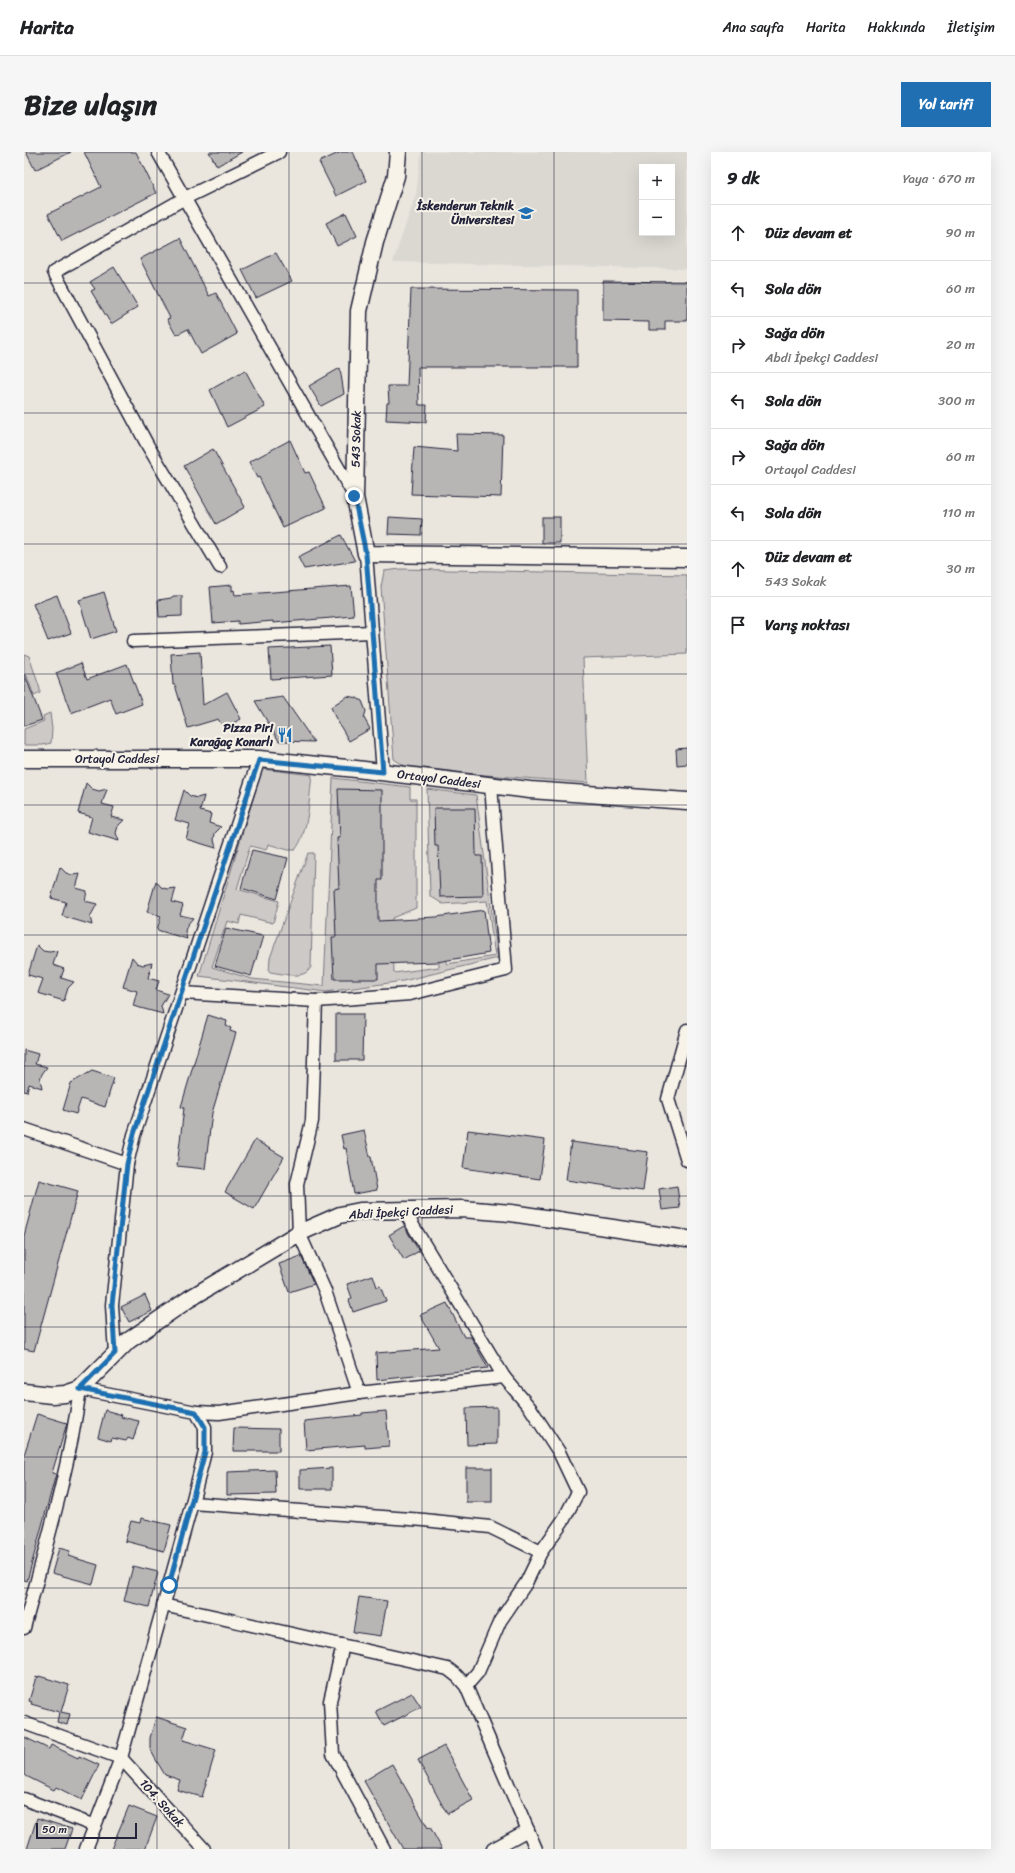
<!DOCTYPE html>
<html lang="tr">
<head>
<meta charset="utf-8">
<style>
	body { margin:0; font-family:Sriracha,sans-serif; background:#f6f6f6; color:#202124 }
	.controls { position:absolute; right:12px; top:12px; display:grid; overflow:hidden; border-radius:0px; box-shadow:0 4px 16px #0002 }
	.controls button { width:36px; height:36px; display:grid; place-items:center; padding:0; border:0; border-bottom:1px solid #e0e0e0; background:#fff; color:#202124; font:20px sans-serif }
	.scale { position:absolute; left:12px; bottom:10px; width:101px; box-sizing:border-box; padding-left:4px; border:2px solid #22223b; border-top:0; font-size:11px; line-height:14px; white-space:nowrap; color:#22223b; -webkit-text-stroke:3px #f7f3e8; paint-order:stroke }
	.stop { position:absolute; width:12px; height:12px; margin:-9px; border:3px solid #1f6fb2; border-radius:50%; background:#fff }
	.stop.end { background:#1f6fb2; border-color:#fff; box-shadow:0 1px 4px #0008 }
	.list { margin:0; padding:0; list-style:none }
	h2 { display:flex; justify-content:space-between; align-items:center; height:52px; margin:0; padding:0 16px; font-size:17px }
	h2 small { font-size:13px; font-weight:400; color:#757577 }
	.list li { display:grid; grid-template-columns:26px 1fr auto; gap:12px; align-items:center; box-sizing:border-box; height:56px; padding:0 16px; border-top:1px solid #e0e0e0 }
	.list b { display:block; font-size:15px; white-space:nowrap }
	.list p { margin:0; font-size:13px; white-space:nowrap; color:#757577 }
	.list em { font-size:13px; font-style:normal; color:#757577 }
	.icon { flex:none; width:22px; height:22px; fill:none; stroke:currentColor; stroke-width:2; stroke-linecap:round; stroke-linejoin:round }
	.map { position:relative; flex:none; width:663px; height:1697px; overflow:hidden; border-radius:0px }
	header { display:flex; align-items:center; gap:24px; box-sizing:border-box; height:56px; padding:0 20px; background:#fff; border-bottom:1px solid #e0e0e0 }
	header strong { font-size:19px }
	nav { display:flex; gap:22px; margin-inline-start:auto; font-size:14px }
	.intro { display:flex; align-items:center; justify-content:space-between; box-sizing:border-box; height:96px; padding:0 24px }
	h1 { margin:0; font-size:28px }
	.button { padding:10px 18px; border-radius:0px; background:#1f6fb2; color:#fff; font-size:14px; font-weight:700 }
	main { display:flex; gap:24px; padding:0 24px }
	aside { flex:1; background:#fff; border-radius:0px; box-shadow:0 4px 16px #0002 }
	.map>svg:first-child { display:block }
</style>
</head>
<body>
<header>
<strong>Harita</strong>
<nav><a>Ana sayfa</a><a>Harita</a><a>Hakkında</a><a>İletişim</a></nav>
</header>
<div class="intro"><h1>Bize ulaşın</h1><a class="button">Yol tarifi</a></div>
<main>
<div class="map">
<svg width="663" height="1697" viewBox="0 0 663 1697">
	<rect width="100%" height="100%" fill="#eae6de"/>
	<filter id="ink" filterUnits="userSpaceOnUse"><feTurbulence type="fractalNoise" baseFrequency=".025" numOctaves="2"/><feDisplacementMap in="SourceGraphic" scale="8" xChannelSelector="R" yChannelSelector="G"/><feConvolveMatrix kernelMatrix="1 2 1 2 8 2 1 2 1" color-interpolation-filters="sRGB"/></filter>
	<g filter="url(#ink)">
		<path fill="#dbd8d2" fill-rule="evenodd" d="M397,0H663V117L369,110L392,42ZM618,15H648V81H618Z"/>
		<g fill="#cdc9c6" stroke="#787680">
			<polygon points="377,417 663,423 663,502 559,506 564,631 385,617 370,607 357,435 360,419"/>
			<polygon points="0,502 5,504 16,537 16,541 10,544 3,524 0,525"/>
			<polygon points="26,561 28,577 27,591 19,593 0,593 0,577 20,569 19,564"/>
			<path d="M238,617L288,623C285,645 285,681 271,698H264L244,692L242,698L226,694L213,737L255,749L249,771L217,763L215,772L203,769L188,815L228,827L300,834L309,626L386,635V647H392V756L368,766L370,821L415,815L414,767L419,765L423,812L471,804L463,749L419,752L406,744L403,637L452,643L474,806L379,829L302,840L175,824Z"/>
			<path d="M284,701H290L287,815C280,829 258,821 245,820L246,806Z"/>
		</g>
		<g fill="#b8b6b5" stroke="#22223b">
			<polygon points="2,0 47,0 11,18"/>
			<polygon points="60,0 112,0 132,41 38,89 24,62 77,35"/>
			<polygon points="185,0 218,0 193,14"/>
			<polygon points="317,0 329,0 342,29 312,44 295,10"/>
			<polygon points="322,61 333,84 313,94 302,71"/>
			<polygon points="156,86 185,144 192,141 213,182 177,202 164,177 152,183 143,167 146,166 116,107"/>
			<polygon points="252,101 268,129 232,146 218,118"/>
			<polygon points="90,115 114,155 87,172 67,139 71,137 66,130"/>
			<polygon points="579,129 663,130 663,169 641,169 641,178 625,178 625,170 579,169"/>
			<polygon points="387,137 553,138 553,215 394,215 395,253 403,253 402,270 362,268 363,251 365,251 364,234 383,234"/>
			<polygon points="316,216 320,242 297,254 285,234"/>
			<polygon points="221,218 241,255 203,275 186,238"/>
			<polygon points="432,282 479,283 477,345 387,342 390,295 433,299"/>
			<polygon points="266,288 281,321 285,320 302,356 259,376 235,325 233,326 225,310"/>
			<polygon points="189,297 221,355 192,372 160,314"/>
			<polygon points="365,365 398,367 397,383 364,382"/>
			<rect x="518" y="365" width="18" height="26"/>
			<polygon points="317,383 331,409 280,417 274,405"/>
			<polygon points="208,433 208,439 210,438 211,443 327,434 330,464 249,471 249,469 214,472 214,469 189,471 186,435"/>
			<polygon points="80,440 92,479 67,487 55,448"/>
			<polygon points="33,443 47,481 24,489 9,452"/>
			<polygon points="149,444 158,444 158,464 135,465 134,448 147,446"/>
			<polygon points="306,494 308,523 247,527 245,497"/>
			<polygon points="176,500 179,553 203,540 217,567 200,576 194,567 164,576 151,533 149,533 147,502"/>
			<polygon points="57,511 63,527 103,512 118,552 92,562 86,546 47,561 32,521"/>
			<polygon points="1,523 18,568 0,574 0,524"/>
			<polygon points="323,544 333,546 338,549 342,559 340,566 346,577 325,589 311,565 307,555"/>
			<polygon points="259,545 290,590 255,589 231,549"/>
			<polygon points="663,596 663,612 653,613 652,597"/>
			<polygon points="62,631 68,637 75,639 83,637 78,652 90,655 87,665 100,668 94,674 92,681 95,689 64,680 68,665 54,661"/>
			<polygon points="314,637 358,638 358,728 354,728 354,769 394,767 394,766 412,765 460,758 465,801 413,810 354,812 354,827 310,827 308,785 312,785 310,737 315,736 313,686 316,686"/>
			<polygon points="160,638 166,644 173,646 180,644 176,659 187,662 185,671 197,675 191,681 190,688 192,696 162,687 166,672 151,668"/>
			<polygon points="410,656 451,656 452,704 458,704 459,744 416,745 414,694 411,694"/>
			<polygon points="228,698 264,706 253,747 217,736"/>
			<polygon points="36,715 42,721 48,723 56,722 52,736 63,739 61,749 73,752 66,765 68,773 38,764 42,750 27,746"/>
			<polygon points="132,729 137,735 143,737 152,736 148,750 159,753 156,763 169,766 163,773 161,779 163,787 133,778 137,764 123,760"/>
			<polygon points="202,776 239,784 227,824 191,814"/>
			<polygon points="13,793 19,799 25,800 33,799 29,813 40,817 37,826 50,830 44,836 40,849 14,841 19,827 4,823"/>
			<polygon points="108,805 113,811 119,813 128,811 124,826 135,829 132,838 144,842 137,854 139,862 109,854 113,839 99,835"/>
			<polygon points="312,862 339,862 338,908 312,908"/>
			<polygon points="184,863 203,869 202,874 207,876 206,879 212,881 188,961 181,1017 153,1014 160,956 157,955"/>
			<polygon points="0,898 14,902 11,912 23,915 18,922 16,927 18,936 5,932 3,940 0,939"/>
			<polygon points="68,919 90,926 81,955 57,947 52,962 39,958 47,931"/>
			<polygon points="340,978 346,1005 347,1005 353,1038 330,1042 322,996 320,997 317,983"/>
			<polygon points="444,978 521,988 516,1027 439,1016"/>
			<polygon points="231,988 260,1005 230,1057 201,1040"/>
			<polygon points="547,990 624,1000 619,1039 542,1028"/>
			<polygon points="15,1028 54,1039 10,1199 0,1197 0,1084"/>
			<polygon points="653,1034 656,1056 638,1058 635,1037"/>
			<polygon points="380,1074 395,1099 380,1108 365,1083"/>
			<polygon points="277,1104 290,1132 265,1140 255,1112"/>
			<polygon points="349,1123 353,1135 356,1134 362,1149 329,1160 325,1148 328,1146 323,1132"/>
			<polygon points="121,1143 128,1159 105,1170 97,1155"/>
			<polygon points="423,1151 440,1185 447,1185 464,1216 353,1228 352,1201 415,1196 396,1163"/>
			<polygon points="473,1255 473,1292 443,1293 442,1256"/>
			<polygon points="81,1258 98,1263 97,1265 115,1269 109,1288 104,1286 102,1289 88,1286 87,1289 74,1285"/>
			<polygon points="362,1259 365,1294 341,1296 341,1293 282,1298 280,1269 338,1263 338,1261"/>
			<polygon points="13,1262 43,1271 28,1321 32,1322 3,1429 0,1428 0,1303"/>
			<polygon points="210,1276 255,1277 255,1299 209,1299"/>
			<polygon points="308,1316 308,1337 276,1337 276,1318"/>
			<rect x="442" y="1316" width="26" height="34"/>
			<polygon points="251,1318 252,1342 203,1343 203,1320"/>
			<polygon points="117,1366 147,1373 140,1399 101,1389 107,1369 116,1371"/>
			<polygon points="35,1396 46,1399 44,1404 74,1413 69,1432 28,1421"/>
			<polygon points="109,1414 134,1420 125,1455 100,1449"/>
			<polygon points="335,1445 363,1449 357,1484 329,1480"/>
			<polygon points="15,1524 45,1533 37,1560 46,1562 43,1573 33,1570 35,1560 7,1552 8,1550 5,1549 12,1525 14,1526"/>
			<polygon points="388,1541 397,1555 360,1574 352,1559"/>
			<polygon points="132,1565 163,1575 159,1588 192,1598 178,1645 153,1638 156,1628 141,1623 132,1608 126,1597 126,1586"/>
			<polygon points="0,1585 25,1597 27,1593 54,1606 55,1604 75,1613 58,1648 32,1635 30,1638 0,1623"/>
			<polygon points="420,1594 449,1648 423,1662 394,1608"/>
			<polygon points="368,1612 404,1676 406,1675 418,1697 379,1697 340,1629"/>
			<polygon points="105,1654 133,1665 121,1697 87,1697"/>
			<polygon points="13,1666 48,1677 41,1697 3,1697"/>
		</g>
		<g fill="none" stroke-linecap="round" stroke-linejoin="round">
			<defs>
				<g id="street">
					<polyline points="134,0 331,345"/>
					<polyline points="342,402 359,620"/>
					<polyline points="196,415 124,294 30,120 161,46 255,0"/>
					<polyline points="109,489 348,480"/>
					<polyline points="158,841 292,849 288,969 273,1032 275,1081 301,1139 335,1241 480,1225 379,1057"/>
					<polyline points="292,849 386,842 482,818 467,634"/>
					<polyline points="663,878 644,947 663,1008"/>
					<polyline points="0,977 103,1012"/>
					<polyline points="91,1201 88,1153 103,1012 110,983 235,607"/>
					<polyline points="172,1260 195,1261 335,1241"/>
					<polyline points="168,1351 400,1368 466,1375 517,1400"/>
					<polyline points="139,1453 424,1517 433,1524 442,1534 512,1697"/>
					<path d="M0,1476C21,1397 45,1318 56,1237L172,1260L181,1275V1300L168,1351L97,1606L62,1697"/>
					<polyline points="319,1493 306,1549 309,1602 360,1697"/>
					<polyline points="442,1534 454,1520 476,1469 502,1431 517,1400 540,1367 554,1340 535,1300 507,1257 480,1225"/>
					<polyline points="0,1571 97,1606 180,1697"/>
					<polyline points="0,1647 71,1674"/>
					<polyline points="469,1697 504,1678"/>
				</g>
				<g id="secondary">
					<polyline points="374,0 372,24 351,90 335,159 331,345 342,402 663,406"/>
					<polyline points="0,607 235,607 332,617 506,638 663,649"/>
					<polyline points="0,1240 28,1243 41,1242 56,1237 104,1189 165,1147 275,1081 316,1063 336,1059 438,1057 487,1061 663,1087"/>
				</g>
			</defs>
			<use href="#street" stroke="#22223b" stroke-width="15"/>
			<use href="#secondary" stroke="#22223b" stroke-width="19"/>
			<use href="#street" stroke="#f7f3e8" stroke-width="12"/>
			<use href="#secondary" stroke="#f7f3e8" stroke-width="16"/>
		</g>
	</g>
	<g fill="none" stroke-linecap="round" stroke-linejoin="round" filter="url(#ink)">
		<polyline stroke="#1f6fb2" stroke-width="5" points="145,1433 181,1300 181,1275 172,1260 56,1237 91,1201 88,1153 103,1012 110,982 235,608 359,620 342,402 330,344"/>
	</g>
	<path fill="none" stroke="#22223b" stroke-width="1" stroke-opacity="0.55" d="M133,0V1697M265,0V1697M398,0V1697M530,0V1697M0,131H663M0,261H663M0,392H663M0,522H663M0,653H663M0,783H663M0,914H663M0,1044H663M0,1175H663M0,1305H663M0,1436H663M0,1566H663"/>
	<defs>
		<symbol id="university-bare" viewBox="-9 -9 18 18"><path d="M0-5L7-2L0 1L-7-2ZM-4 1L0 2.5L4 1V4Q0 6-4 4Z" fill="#1f6fb2" stroke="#f7f3e8" stroke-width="2.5" paint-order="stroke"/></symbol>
		<symbol id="restaurant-bare" viewBox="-9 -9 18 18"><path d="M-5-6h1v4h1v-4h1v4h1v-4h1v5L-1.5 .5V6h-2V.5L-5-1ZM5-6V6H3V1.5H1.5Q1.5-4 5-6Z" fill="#1f6fb2" stroke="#f7f3e8" stroke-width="2.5" paint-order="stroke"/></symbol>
	</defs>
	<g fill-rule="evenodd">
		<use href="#university-bare" x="491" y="50" width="22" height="22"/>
		<use href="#restaurant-bare" x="250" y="572" width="22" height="22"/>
	</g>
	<g text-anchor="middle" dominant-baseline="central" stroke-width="4" stroke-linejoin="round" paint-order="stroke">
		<g font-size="12" font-weight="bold" fill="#22223b" stroke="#f7f3e8" text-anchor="end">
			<text x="490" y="54">İskenderun Teknik<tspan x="490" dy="14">Üniversitesi</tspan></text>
			<text x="249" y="576">Pizza Piri<tspan x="249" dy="14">Karağaç Konarlı</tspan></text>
		</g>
		<g font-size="12" fill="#22223b" stroke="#f7f3e8">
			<text transform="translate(332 287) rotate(-89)">543 Sokak</text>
			<text x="93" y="607">Ortayol Caddesi</text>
			<text transform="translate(415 627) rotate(7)">Ortayol Caddesi</text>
			<text transform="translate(377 1060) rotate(-3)">Abdi İpekçi Caddesi</text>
			<text transform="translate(138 1651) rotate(48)">104. Sokak</text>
		</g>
	</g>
</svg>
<div class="controls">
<button>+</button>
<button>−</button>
</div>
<div class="scale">50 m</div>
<div class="stop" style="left:145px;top:1433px"></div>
<div class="stop end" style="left:330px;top:344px"></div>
</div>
<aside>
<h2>9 dk<small>Yaya · 670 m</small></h2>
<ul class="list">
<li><svg class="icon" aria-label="ahead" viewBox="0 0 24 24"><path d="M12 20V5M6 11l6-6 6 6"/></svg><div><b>Düz devam et</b></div><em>90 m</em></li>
<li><svg class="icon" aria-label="left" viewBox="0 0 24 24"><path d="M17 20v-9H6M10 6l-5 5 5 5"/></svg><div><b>Sola dön</b></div><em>60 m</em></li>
<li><svg class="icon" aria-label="right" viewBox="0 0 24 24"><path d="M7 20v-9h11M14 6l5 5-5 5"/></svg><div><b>Sağa dön</b><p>Abdi İpekçi Caddesi</p></div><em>20 m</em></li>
<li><svg class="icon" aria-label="left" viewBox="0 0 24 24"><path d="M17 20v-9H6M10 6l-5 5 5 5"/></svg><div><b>Sola dön</b></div><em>300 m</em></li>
<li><svg class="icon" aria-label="right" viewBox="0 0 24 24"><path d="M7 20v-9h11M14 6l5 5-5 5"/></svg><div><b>Sağa dön</b><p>Ortayol Caddesi</p></div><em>60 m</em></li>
<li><svg class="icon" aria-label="left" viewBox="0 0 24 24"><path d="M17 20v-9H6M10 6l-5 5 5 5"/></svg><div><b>Sola dön</b></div><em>110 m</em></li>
<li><svg class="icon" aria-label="ahead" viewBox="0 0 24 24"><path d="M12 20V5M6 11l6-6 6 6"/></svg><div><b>Düz devam et</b><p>543 Sokak</p></div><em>30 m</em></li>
<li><svg class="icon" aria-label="arrive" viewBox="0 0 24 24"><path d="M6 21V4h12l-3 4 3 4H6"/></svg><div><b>Varış noktası</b></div></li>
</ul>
</aside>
</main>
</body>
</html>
